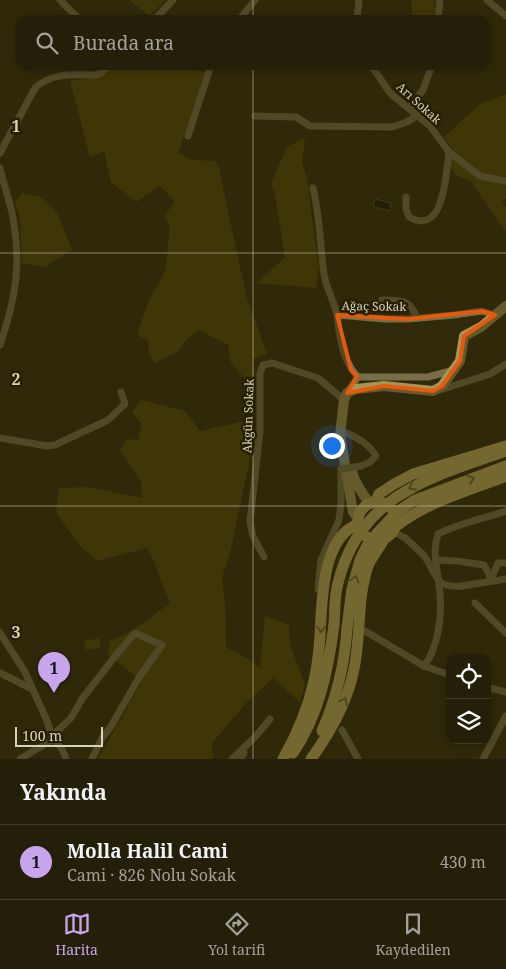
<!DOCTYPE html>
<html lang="tr">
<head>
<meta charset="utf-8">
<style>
	body { margin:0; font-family:"Noto Serif",serif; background:#302c16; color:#f1f3f6 }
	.controls { position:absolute; right:15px; bottom:15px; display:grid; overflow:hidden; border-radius:10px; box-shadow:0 2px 8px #0003 }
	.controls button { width:45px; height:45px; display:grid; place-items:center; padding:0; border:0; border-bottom:1px solid #413d29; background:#241f08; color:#f1f3f6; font:25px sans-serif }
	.scale { position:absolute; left:15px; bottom:12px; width:88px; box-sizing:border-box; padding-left:5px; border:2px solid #d6d2c0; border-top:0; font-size:14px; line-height:18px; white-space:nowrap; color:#d6d2c0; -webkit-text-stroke:4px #261f01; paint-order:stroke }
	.you { position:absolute; left:331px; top:445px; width:18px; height:18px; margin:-12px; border:4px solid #fff; border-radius:50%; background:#1a73e8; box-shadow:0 0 0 8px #1a73e833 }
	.badge { display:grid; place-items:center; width:32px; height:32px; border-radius:50%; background:#c9a5ee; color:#111; font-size:16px; font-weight:700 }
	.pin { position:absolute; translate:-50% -41px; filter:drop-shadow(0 1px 2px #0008) }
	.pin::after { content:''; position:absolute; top:26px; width:18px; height:15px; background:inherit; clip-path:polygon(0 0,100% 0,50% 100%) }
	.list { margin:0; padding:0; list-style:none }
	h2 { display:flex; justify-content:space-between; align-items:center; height:65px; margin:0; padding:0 20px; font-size:21px }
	h2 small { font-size:16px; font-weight:400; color:#a3a29c }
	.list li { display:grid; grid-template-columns:32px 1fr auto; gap:15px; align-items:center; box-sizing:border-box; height:75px; padding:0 20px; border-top:1px solid #413d29 }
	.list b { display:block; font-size:19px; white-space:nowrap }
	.list p { margin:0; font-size:16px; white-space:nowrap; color:#a3a29c }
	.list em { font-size:16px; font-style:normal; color:#a3a29c }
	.icon { flex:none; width:28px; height:28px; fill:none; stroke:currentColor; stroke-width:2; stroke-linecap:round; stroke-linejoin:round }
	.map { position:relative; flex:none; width:506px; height:759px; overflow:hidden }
	.search { position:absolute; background:#241f08; box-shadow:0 2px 8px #0003; left:15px; right:15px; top:15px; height:55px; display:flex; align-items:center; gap:12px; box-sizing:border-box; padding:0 18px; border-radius:15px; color:#a3a29c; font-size:19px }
	.sheet { height:140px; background:#241f08 }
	nav { display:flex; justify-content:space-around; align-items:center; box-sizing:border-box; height:70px; border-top:1px solid #413d29; background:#241f08; font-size:14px; color:#a3a29c }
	nav a { display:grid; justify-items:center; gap:2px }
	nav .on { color:#c9a5ee }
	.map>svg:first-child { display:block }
</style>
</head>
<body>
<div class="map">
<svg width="506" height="759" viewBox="0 0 506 759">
	<rect width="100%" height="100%" fill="#30290a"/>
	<g fill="#524506">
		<polygon points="129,0 165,0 150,16"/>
		<polygon points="411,0 435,0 434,20 413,20"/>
		<polygon points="110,65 138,65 141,69 145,65 190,65 195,71 207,72 178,153 192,160 215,161 219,169 246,295 267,354 253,359 257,392 231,363 228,345 199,330 186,340 178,352 154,363 149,353 148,340 137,335 147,305 166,269 170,226 164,216 175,202 160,186 136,202 111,182 104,151 90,157 70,81 98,77"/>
		<polygon points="506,94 506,198 502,202 506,207 506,232 471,182 455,174 449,165 452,148 444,137 480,104"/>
		<polygon points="304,138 305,144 302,161 307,179 319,270 316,288 257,283 285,257 275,194 271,184 287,147"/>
		<polygon points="22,193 39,196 57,212 72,250 44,267 22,263 20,219 15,202"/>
		<polygon points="141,400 185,411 200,431 250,420 254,439 231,549 222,578 226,615 226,647 247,658 260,668 265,616 289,625 290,644 305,685 300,702 273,678 247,702 212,743 213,759 98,759 141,683 137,677 108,655 110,641 132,631 170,603 153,559 147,548 97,561 79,545 56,512 59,488 88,487 142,498 141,482 120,450 127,439 138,440 142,424 132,413"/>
		<polygon points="99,638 101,647 86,650 84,641"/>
	</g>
	<polygon fill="#171407" stroke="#504d3e" points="375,199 391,203 390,211 373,207"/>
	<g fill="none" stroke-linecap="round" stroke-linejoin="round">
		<g stroke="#786f49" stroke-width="7">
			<polyline points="60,0 80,20"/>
			<polyline points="487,0 506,16"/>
			<polyline points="154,20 173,0"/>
			<polyline points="239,20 255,0"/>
			<polyline points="357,20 359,0"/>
			<polyline points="438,20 440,0"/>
			<polyline points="371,65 390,93 430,126 449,152 480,176 506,181"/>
			<polyline points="409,108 423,90 432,65"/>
			<polyline points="255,116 296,117 310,126 392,127 407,122 418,115"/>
			<polyline points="188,136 211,65"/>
			<path d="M0,153L35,88C51,72 76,75 96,75L101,73L110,65"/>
			<path d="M0,168C3,183 9,198 12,213C22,262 16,298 0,345"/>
			<path d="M313,188C320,216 320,245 324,274C326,287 334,301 337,315"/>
			<path d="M406,197V209L409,217C444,237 446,174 449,152"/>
			<path d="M382,300C401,300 410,299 417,318"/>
			<polyline points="358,377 428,377 454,370"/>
			<polyline points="440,390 490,374 506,364"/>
			<path d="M347,392L358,377C343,363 339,335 337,315L385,319H408L454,315L482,311L495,315"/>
			<path d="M347,433C359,439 369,444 376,456L370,462L361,466"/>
			<polyline points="0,438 47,446 55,445 108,420 125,404 121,392"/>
			<polyline points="393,531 405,538"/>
			<polyline points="264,557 253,536 250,522 260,430 260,373 263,365 272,363 318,378 344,400"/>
			<polyline points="436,560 457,561 484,565 489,574 490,581"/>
			<polyline points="490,581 498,563 506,563"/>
			<polyline points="462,586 506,579"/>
			<polyline points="318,589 321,560 339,520 341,504 341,469"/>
			<polyline points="475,603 506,633"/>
			<polyline points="365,631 424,666 450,675"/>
			<polyline points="0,633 25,672 47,721 52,736 63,751 66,759"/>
			<path d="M424,666C438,648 442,617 440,595C439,574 431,554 438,534C460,523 483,519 506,511"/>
			<polyline points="0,673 32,689"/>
			<polyline points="487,687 506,692"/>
			<polyline points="342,730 358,759"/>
			<polyline points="20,759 52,740 52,736 71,718 82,699 116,655 135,633 162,645 140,676 110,728 102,738 92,759"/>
			<polyline points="232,759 255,737 270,719"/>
			<polyline points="240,759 244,753 243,749"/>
			<polyline points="483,759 506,716"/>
		</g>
		<g stroke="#a49657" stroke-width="10">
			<path d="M351,469C355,483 362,493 370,504"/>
			<polyline points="359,520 353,512 340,435 344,400 347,393 356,389 384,386 433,391 442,386 460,361 464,336 481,327 506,306"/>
		</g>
		<g stroke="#c7b461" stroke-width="11">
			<circle cx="377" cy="521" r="19"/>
			<polyline points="375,503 379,494 394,484 413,474 506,446"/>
			<path d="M395,527C428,501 468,491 506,476"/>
			<path d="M322,731C336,699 345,662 347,628"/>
			<path d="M293,753C319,715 328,671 334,625"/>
			<path d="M283,759C296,736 308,708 314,681C317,667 319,651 320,636C322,604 321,536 359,524"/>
			<path d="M311,759C330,733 348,700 354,669C361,636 357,601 367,569C370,558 379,549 384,539"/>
		</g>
		<g stroke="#786f49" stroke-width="7">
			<polyline points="341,469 361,466"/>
			<path d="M405,538C412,544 419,550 425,557C438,576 434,588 462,586"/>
		</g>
		<g stroke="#c7b461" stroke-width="11">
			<path d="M334,625C335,612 334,597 338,583C360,494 430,478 506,451"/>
			<polyline points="347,628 352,589 360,560 369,542 397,512 413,501 506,466"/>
		</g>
	</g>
	<defs><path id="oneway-chevron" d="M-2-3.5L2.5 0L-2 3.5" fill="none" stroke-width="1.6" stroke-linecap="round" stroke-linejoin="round" transform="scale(1.25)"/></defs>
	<g stroke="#766a31">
		<use href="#oneway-chevron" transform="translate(471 479) rotate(-20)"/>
		<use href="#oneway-chevron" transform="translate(412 487) rotate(153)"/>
		<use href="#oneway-chevron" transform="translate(355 579) rotate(-75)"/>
		<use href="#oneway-chevron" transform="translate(321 629) rotate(93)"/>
		<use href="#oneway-chevron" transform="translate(344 701) rotate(-64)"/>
	</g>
	<path d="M0 0H506V759H0ZM482,311L495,315L464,336L460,361L442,386L433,391L384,386L347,393L357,376L351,370L337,315L408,319Z" fill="#30290a" fill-opacity=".55" fill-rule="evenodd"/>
	<path fill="none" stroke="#e8590c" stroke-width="4" stroke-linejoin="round" d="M482,311L495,315L464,336L460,361L442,386L433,391L384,386L347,393L357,376L351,370L337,315L408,319Z"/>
	<path fill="none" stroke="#d6d2c0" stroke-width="1" stroke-opacity="0.55" d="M253,0V20M253,65V759M0,253H506M0,506H506"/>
	<g text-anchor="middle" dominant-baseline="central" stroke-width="5" stroke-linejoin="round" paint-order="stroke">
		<g font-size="12" fill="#d6d2c0" stroke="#261f01">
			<text transform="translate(419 103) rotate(42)">Arı Sokak</text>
			<text transform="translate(374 306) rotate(1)">Ağaç Sokak</text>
			<text transform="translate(248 416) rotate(-88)">Akgün Sokak</text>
		</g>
	</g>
	<g font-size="16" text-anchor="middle" font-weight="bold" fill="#d6d2c0" stroke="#261f01" stroke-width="5" stroke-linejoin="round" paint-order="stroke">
		<text x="16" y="132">1</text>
		<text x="16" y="385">2</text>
		<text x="16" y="638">3</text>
	</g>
</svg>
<div class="controls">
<button><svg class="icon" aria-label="locate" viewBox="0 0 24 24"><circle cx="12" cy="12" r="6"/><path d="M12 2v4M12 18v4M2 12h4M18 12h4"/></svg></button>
<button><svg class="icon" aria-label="layers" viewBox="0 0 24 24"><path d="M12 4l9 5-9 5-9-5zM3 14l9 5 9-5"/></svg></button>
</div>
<div class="scale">100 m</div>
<div class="you"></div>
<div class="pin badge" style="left:54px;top:693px">1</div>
<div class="search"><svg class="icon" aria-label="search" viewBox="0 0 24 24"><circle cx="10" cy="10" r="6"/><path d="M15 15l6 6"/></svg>Burada ara</div>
</div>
<section class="sheet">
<h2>Yakında<small></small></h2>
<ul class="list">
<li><span class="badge">1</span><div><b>Molla Halil Cami</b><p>Cami · 826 Nolu Sokak</p></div><em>430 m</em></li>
</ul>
</section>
<nav>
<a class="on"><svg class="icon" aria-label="map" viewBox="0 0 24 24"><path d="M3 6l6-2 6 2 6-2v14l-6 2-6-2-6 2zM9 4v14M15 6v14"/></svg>Harita</a>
<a><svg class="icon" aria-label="directions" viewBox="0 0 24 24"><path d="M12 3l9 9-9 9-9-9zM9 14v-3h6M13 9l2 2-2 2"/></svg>Yol tarifi</a>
<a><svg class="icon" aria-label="saved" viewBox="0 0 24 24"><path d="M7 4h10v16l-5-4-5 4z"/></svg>Kaydedilen</a>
</nav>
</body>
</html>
